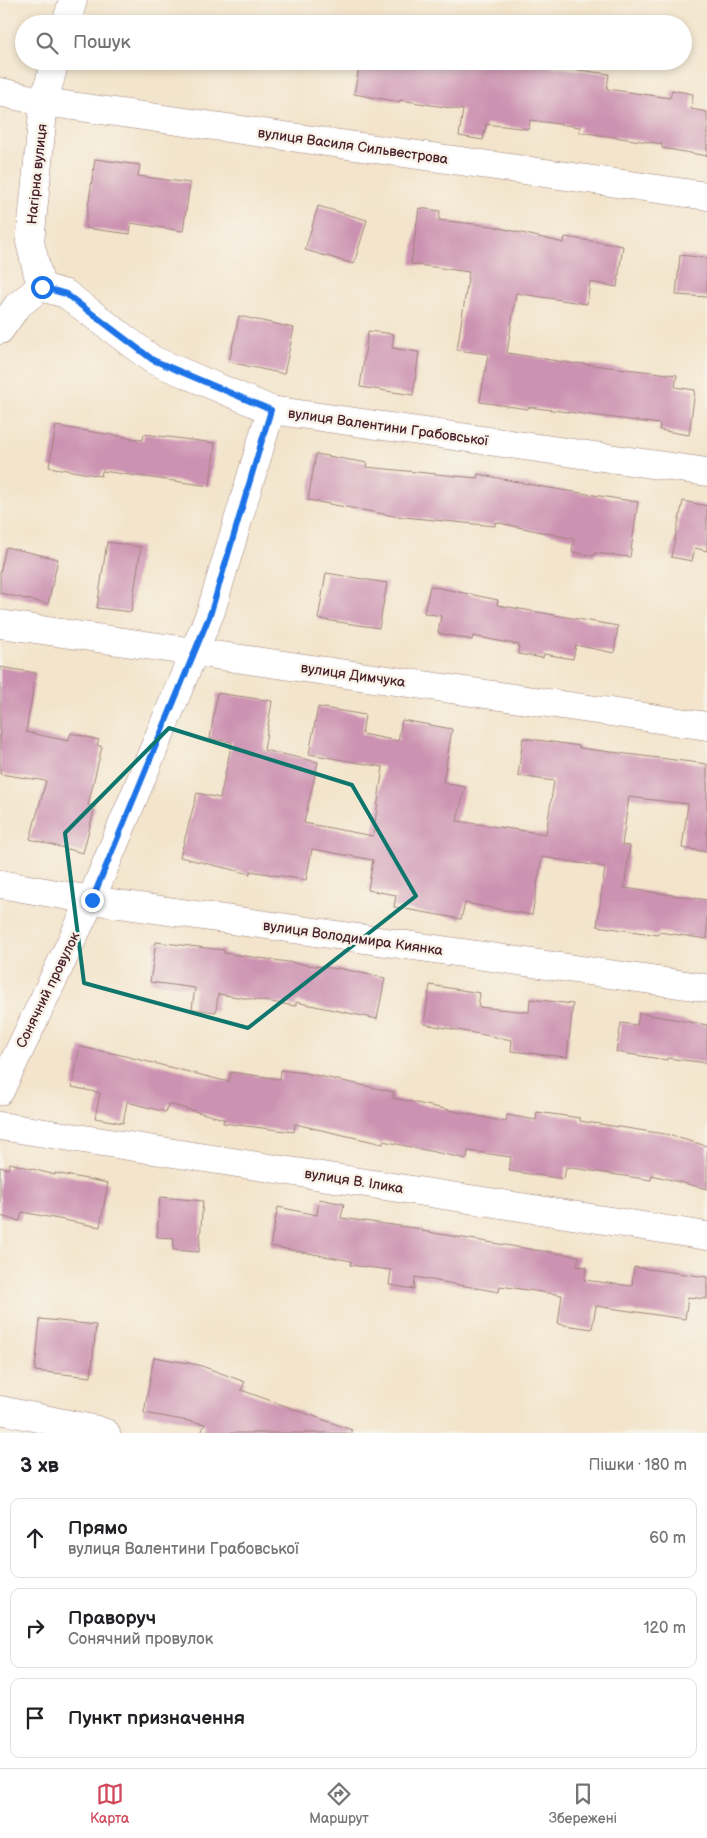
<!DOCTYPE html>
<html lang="uk">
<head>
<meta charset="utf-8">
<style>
	body { margin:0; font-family:"Balsamiq Sans",sans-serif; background:#f2f2f2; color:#202124 }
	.stop { position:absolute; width:15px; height:15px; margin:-11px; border:4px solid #1a73e8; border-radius:50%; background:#fff }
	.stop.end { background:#1a73e8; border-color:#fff; box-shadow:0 1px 5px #0008 }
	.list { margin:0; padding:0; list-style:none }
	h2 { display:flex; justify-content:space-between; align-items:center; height:65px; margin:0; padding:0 20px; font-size:21px }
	h2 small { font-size:16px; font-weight:400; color:#757577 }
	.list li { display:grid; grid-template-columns:32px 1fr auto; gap:15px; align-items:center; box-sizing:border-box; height:80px; margin:0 10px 10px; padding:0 10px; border:1px solid #e0e0e0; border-radius:10px }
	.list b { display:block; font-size:19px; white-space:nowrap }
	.list p { margin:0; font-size:16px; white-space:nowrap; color:#757577 }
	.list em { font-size:16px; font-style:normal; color:#757577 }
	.icon { flex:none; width:28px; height:28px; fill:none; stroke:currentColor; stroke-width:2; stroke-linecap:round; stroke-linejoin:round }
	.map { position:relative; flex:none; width:707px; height:1433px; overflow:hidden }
	.search { position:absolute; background:#fff; box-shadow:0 2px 8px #0003; left:15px; right:15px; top:15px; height:55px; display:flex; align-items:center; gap:12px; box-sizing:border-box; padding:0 18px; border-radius:28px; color:#757577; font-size:19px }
	.sheet { height:335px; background:#fff }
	nav { display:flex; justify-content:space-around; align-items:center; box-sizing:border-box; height:70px; border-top:1px solid #e0e0e0; background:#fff; font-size:14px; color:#757577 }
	nav a { display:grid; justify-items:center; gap:2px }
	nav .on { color:#d1495b }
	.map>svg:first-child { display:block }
</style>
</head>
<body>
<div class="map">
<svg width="707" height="1433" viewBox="0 0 707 1433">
	<rect width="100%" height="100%" fill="#f7f3e8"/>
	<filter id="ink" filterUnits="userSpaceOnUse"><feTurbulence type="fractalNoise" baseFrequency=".02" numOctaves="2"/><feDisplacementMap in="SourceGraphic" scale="10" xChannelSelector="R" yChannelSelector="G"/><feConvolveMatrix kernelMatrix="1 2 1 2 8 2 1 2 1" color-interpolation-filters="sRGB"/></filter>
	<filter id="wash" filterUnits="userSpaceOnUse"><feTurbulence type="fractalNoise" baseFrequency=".0096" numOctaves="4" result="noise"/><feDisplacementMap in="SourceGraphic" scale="20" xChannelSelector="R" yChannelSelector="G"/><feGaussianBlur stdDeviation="1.12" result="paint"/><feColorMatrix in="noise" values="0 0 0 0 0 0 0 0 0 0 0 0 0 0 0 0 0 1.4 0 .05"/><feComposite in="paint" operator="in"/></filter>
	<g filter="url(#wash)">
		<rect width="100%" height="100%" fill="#f3e4cb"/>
		<g id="blocks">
			<g fill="#cc92b1">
				<polygon points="360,61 484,61 517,67 518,62 609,74 607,89 670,98 672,90 693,94 691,109 707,112 707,156 662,148 662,144 579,132 580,127 530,120 529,129 486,124 483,140 459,136 463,110 400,100 400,102 354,94"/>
				<polygon points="95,159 140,165 138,176 190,183 183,231 131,223 130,234 85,228"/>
				<polygon points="318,206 367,220 354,264 305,250"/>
				<polygon points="419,208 440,211 439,220 492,226 564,243 565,237 623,246 617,287 590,282 587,304 516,293 507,353 576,364 576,363 677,375 675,387 695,390 689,435 659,430 660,424 529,407 528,409 480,402 488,354 457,350 469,272 411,264"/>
				<polygon points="680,255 707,258 707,297 676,295"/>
				<polygon points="239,316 294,328 284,374 229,362"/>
				<polygon points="368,331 394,334 392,348 419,352 413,395 360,387"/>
				<polygon points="56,426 143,440 144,434 215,443 210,486 102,471 101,476 49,467"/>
				<polygon points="316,454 367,463 366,467 477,478 478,474 543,487 638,502 630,557 595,553 594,556 572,552 574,539 495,522 495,526 394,516 308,500"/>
				<polygon points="683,501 707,506 707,551 695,548 692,561 671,557"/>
				<polygon points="107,542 141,547 131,612 97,608"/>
				<polygon points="6,547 58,559 48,604 0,593 0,573"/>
				<polygon points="326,573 387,583 379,628 318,619"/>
				<polygon points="430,586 498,600 497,605 618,626 614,653 576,645 573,659 544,654 543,658 518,654 519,645 473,636 472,640 438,633 441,616 424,613"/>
				<polygon points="0,667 36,673 26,732 68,741 71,733 99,740 97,745 102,747 88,805 95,807 83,853 30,839 46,781 0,774"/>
				<polygon points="217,693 272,701 264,750 318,762 304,823 373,836 383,767 309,754 318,707 365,715 362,734 398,741 402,720 452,729 443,783 465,787 457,821 546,834 554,781 518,776 523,738 580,746 579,748 707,764 707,852 682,848 688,804 629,797 622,845 630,846 624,888 707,900 707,939 659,932 658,935 597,926 605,867 542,857 532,915 465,903 461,919 394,907 396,895 368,890 373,860 312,849 306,880 250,871 250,874 180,857 197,793 220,798 232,742 210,739"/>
				<polygon points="156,942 224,950 224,953 337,969 337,968 385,978 377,1019 296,1002 296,1006 218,994 216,1012 192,1009 195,988 150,982"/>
				<polygon points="430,985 480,993 478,1007 529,1012 530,999 573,1004 567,1057 511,1051 512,1040 424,1024"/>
				<polygon points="639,1013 707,1025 707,1063 667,1058 667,1060 616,1052 621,1023 637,1025"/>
				<polygon points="80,1047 117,1054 229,1082 231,1072 280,1079 281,1070 305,1073 394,1092 393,1098 506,1122 507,1115 536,1120 537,1112 580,1118 580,1121 665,1134 707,1146 707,1189 652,1175 651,1180 566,1167 564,1179 509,1171 511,1157 468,1151 467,1159 383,1141 383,1144 295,1124 294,1132 223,1123 224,1119 168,1104 166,1112 127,1102 123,1123 95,1118 100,1093 72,1087"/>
				<polygon points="10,1163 55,1175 55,1173 108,1183 100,1227 22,1212 20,1221 0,1216 0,1167 8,1169"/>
				<polygon points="160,1197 203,1201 199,1252 173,1250 174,1238 157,1237"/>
				<polygon points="319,1199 344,1204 341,1218 422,1229 422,1231 535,1250 579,1256 577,1266 587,1267 584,1280 632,1286 634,1267 707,1277 707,1299 688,1297 685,1319 596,1306 592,1329 558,1324 562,1295 500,1286 499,1292 415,1277 414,1289 389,1285 391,1270 350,1265 351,1261 270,1246 278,1207 317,1215"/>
				<polygon points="40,1319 96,1325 91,1377 35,1371"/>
				<polygon points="154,1357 199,1365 245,1382 241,1390 352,1430 352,1433 201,1433 205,1424 144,1413"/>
			</g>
		</g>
	</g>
	<g filter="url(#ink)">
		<use href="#blocks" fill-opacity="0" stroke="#9e827b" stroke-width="1"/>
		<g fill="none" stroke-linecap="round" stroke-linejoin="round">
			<defs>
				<g id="minor">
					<polyline points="66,24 73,0"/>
					<polyline points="0,92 44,102 707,196"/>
					<polyline points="41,287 30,242 44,102 55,61"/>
					<polyline points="0,330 17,306 41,287 66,294 153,360 271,410 707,472"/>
					<polyline points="0,624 707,726"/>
					<polyline points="0,884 91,900 707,988"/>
					<polyline points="0,1091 91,900 211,611 271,410"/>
					<polyline points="0,1126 707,1236"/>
					<polyline points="0,1410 97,1430 106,1433"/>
				</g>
			</defs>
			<use href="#minor" stroke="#9e827b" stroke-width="29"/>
			<use href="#minor" stroke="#fff" stroke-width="28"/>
		</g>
	</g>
	<g fill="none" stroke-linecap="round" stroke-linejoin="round" filter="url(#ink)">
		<polyline stroke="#1a73e8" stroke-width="6" points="42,287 66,294 153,360 271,410 211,612 92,900"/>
	</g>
	<path fill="none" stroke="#0f766e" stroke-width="4" stroke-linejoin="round" d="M169,728L352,785L416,896L248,1028L84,983L65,833Z"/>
	<g text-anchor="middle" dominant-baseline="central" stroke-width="5" stroke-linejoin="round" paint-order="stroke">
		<g font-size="14" fill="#4a1f2b" stroke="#f7f3e8">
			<text transform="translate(353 146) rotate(8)">вулиця Василя Сильвестрова</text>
			<text transform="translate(37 174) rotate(-84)">Нагірна вулиця</text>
			<text transform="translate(388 427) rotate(8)">вулиця Валентини Грабовської</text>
			<text transform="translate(353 675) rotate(8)">вулиця Димчука</text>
			<text transform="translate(353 938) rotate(8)">вулиця Володимира Киянка</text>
			<text transform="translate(48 990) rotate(-64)">Сонячний провулок</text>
			<text transform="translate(354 1181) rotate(9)">вулиця В. Ілика</text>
		</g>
	</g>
</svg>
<div class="stop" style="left:42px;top:287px"></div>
<div class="stop end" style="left:92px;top:900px"></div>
<div class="search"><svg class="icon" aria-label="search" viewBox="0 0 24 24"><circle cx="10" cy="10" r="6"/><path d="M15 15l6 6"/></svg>Пошук</div>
</div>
<section class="sheet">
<h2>3 хв<small>Пішки · 180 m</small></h2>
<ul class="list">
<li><svg class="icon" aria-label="ahead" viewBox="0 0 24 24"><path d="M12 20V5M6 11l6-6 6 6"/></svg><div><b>Прямо</b><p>вулиця Валентини Грабовської</p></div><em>60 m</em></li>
<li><svg class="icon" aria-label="right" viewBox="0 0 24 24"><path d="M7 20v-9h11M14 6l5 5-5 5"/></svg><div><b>Праворуч</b><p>Сонячний провулок</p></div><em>120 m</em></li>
<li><svg class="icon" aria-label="arrive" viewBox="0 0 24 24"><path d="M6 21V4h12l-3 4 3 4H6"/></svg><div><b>Пункт призначення</b></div></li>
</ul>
</section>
<nav>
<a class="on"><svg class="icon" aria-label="map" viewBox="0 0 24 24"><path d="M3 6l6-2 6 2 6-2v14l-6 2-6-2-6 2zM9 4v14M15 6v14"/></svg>Карта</a>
<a><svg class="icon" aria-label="directions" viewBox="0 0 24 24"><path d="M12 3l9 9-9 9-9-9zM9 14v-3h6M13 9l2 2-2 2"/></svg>Маршрут</a>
<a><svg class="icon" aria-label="saved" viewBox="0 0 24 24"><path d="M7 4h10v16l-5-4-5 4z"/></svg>Збережені</a>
</nav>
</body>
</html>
